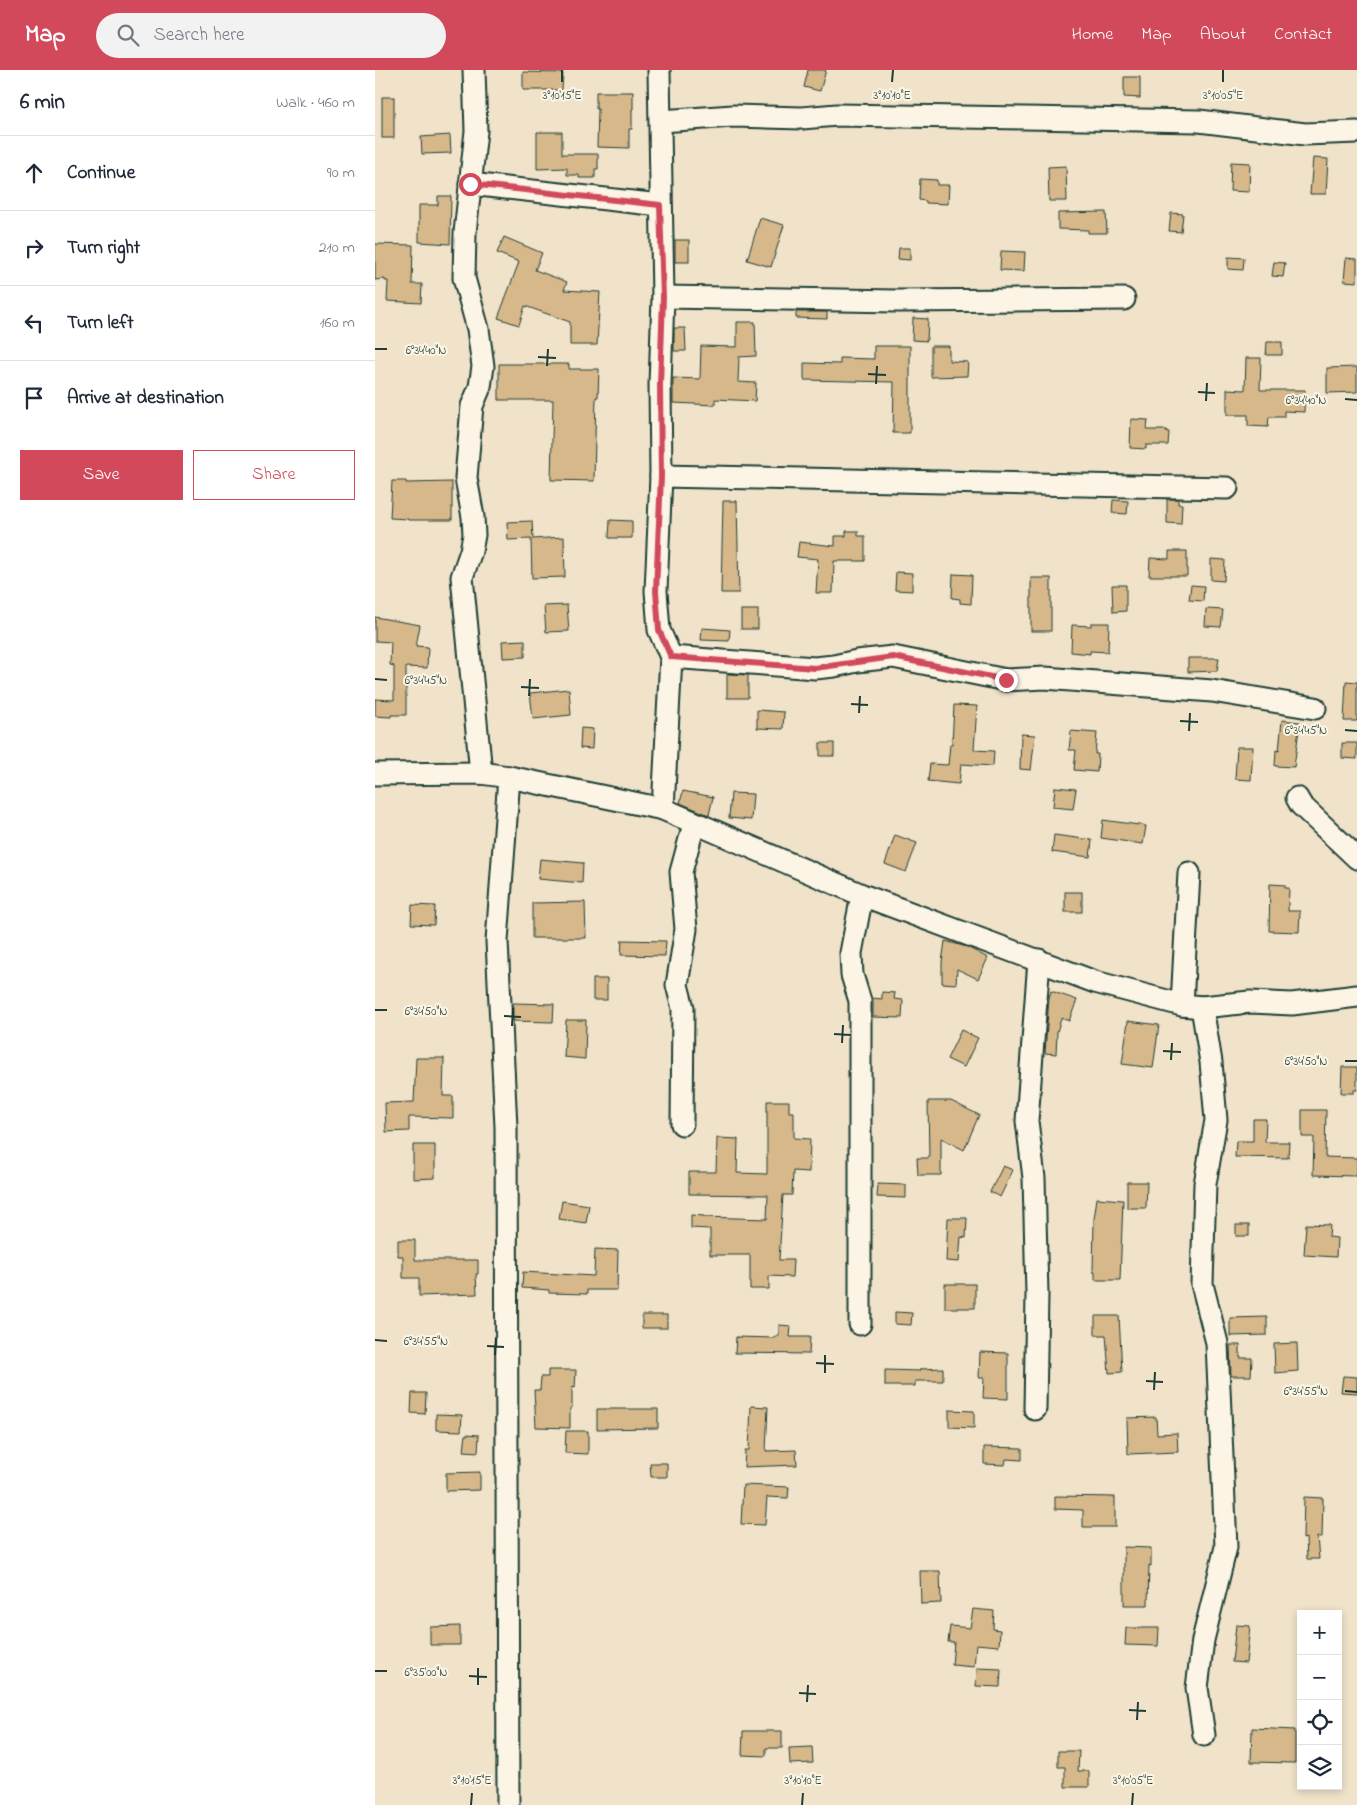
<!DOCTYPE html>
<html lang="en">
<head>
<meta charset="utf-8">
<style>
	body { margin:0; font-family:"Indie Flower",sans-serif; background:#f2f2f3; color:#1f2937 }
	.controls { position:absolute; right:15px; bottom:15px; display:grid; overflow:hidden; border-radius:0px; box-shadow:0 2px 8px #0003 }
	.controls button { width:45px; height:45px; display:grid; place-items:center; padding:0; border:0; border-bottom:1px solid #e0e1e3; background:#fff; color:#1f2937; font:25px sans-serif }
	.stop { position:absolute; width:15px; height:15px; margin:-11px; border:4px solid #d1495b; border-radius:50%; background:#fff }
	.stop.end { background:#d1495b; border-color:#fff; box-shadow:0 1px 5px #0008 }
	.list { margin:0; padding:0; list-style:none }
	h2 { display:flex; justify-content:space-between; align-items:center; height:65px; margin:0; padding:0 20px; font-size:21px }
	h2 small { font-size:16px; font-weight:400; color:#747a83 }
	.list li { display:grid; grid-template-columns:32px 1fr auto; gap:15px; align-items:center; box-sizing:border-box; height:75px; padding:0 20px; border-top:1px solid #e0e1e3 }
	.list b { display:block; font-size:19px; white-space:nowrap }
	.list em { font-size:16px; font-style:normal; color:#747a83 }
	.actions { display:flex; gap:10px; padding:15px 20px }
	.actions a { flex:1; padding:11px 0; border:1px solid #d1495b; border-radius:0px; text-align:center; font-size:18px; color:#d1495b }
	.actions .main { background:#d1495b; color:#fff }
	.icon { flex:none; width:28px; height:28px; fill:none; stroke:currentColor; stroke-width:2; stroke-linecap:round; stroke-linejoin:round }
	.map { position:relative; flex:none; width:982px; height:1735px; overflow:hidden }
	header { display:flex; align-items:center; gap:30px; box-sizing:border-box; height:70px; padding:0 25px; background:#d1495b; color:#fff }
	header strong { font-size:24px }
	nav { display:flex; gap:28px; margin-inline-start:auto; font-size:18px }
	.search { width:350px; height:45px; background:#f2f2f3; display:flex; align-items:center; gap:12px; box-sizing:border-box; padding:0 18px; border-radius:28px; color:#747a83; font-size:19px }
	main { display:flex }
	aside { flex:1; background:#fff }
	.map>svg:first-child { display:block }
</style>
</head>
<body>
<header>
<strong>Map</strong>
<div class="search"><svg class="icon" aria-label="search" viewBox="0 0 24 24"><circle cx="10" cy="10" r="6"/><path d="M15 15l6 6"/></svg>Search here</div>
<nav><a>Home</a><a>Map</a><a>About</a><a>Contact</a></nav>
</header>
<main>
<aside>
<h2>6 min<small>Walk · 460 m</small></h2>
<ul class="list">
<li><svg class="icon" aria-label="ahead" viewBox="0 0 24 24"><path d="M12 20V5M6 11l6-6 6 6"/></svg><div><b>Continue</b></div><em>90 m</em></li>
<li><svg class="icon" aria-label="right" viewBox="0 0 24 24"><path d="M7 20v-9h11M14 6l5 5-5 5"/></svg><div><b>Turn right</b></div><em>210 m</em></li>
<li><svg class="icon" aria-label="left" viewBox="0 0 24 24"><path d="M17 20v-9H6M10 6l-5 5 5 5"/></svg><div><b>Turn left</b></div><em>160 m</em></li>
<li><svg class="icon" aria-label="arrive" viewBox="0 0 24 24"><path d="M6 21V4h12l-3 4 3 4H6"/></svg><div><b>Arrive at destination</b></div></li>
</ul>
<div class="actions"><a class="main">Save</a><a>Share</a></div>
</aside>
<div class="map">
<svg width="982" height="1735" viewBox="0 0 982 1735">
	<rect width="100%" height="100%" fill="#f1e3ca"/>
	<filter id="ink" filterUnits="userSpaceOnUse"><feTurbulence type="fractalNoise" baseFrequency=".02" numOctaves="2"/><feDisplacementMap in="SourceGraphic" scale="10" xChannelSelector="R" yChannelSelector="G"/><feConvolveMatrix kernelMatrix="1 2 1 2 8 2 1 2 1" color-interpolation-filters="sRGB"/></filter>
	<g filter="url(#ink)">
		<g fill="#d7b88a" stroke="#1f3d34">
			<polygon points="433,0 451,0 445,21 429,17"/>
			<polygon points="148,2 188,3 187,20 148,20"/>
			<polygon points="749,7 765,7 765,28 749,27"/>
			<polygon points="221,22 258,22 258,39 257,39 257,59 254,59 254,78 222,77 223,39 221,39"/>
			<rect x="7" y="27" width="12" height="41"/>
			<polygon points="162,62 187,62 187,84 223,84 223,99 220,99 220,108 204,108 204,105 192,105 192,98 162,99"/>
			<polygon points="75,65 76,83 47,84 46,67"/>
			<polygon points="938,88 953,89 951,124 935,124"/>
			<polygon points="856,92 875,93 874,122 855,121"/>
			<polygon points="691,96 692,131 674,131 673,97"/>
			<polygon points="545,109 562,110 562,115 574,115 573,134 551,133 551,131 544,130"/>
			<polygon points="63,126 76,126 75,174 44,172 44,135 63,135"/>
			<polygon points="731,142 732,163 713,163 713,160 683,159 683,143"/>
			<polygon points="796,143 808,144 806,162 794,161"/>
			<polygon points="385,148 409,155 396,197 372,190"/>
			<polygon points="129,167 167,183 160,200 192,212 189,220 225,222 222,275 195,275 195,252 150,236 144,255 123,248 144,192 122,183"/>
			<rect x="300" y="170" width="14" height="22"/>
			<polygon points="0,174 38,175 37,214 47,214 46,233 12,231 13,211 10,211 10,209 0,210"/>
			<polygon points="524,178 535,178 535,190 523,189"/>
			<polygon points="626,181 650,182 649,201 625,200"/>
			<polygon points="853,187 869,188 868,200 853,199"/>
			<polygon points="971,188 982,189 982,212 969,211"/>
			<polygon points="899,192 910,193 908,207 897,206"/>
			<polygon points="421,242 452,242 452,249 421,248"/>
			<polygon points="538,248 553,249 552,271 537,270"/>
			<polygon points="362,252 380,252 381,286 364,287 363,312 381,313 380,331 340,329 340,335 298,333 298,308 325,309 326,276 362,277"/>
			<polygon points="299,258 310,258 311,281 299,281"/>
			<polygon points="892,272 907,272 907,285 891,285"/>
			<polygon points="499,276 535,276 535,363 518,363 519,312 429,310 429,293 465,294 465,288 499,289"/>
			<polygon points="556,276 574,276 574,291 593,292 592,306 556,307"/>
			<polygon points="871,288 886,288 885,320 930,320 929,342 909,341 909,347 894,347 893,357 873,356 873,345 852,345 852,319 870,320"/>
			<polygon points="124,294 194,294 194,299 224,299 223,327 221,327 219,411 176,410 178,330 124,330"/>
			<polygon points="982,297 982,322 952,323 952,298"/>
			<polygon points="756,349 773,350 772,360 792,360 791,362 794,362 793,375 771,375 771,379 755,378"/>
			<polygon points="17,411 31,411 31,413 77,412 77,450 33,450 33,449 15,448"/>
			<polygon points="792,429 803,429 803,434 807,434 806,454 792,453"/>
			<polygon points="738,430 753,431 752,444 737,443"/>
			<polygon points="348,431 362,431 364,523 346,523"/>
			<polygon points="235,450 257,451 257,468 234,468"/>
			<polygon points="157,451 158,469 189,467 190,507 157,508 156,469 133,470 132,452"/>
			<polygon points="471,461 483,461 483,466 490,466 490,491 459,491 458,523 441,523 443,489 422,487 424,472 460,476 460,466 471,466"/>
			<polygon points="794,481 812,481 812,506 774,506 775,488 794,489"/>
			<polygon points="836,489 850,490 849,511 836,510"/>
			<polygon points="521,502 537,503 537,521 520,520"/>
			<polygon points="578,504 597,505 596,534 585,533 585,529 577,528"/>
			<rect x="656" y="508" width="20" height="53"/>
			<polygon points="737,515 751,515 751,541 738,542"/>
			<polygon points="816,515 829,516 828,531 814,530"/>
			<polygon points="192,535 194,561 171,562 169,536"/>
			<polygon points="831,539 848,540 846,557 830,556"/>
			<rect x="366" y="540" width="17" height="19"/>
			<polygon points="0,547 45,555 41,576 53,577 52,598 31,597 31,645 16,645 16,647 0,646 0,629 19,630 19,596 15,595 16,572 0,571"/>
			<polygon points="716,553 734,553 733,582 715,581 715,584 696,582 697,555 716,556"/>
			<polygon points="327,558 355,560 354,571 326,570"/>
			<polygon points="150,570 150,587 128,588 127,571"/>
			<polygon points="813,588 844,588 842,601 813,602"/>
			<polygon points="352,604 373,605 373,628 352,628"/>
			<polygon points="971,611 982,612 982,651 969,651"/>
			<polygon points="194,619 196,645 158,649 155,623"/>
			<polygon points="579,635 602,636 599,680 619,681 618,696 586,694 584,714 553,711 555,694 573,695 575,674 577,674"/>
			<polygon points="382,640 409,642 408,659 382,658"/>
			<polygon points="907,650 925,652 919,697 900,696 901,680 904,681"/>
			<polygon points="206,658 218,659 217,679 205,678"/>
			<polygon points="696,661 722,663 720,684 723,684 722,702 699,700 701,680 694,680"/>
			<polygon points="646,664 660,665 656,700 645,699"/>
			<rect x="445" y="673" width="14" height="13"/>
			<polygon points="967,673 982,673 982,689 967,688"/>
			<polygon points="862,677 878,677 876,710 860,709"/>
			<polygon points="680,717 701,719 698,739 678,737"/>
			<polygon points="308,721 338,727 334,745 305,733"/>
			<polygon points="356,723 378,724 376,750 354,748"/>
			<polygon points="728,750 771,756 768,774 726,768"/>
			<polygon points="520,765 542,773 531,802 510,794"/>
			<polygon points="679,765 717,770 715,787 677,782"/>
			<polygon points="165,789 208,793 207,813 163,809"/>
			<polygon points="895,814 910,815 910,818 914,818 913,841 925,841 924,862 894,861"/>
			<rect x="690" y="822" width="17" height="20"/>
			<polygon points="210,832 211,868 157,868 157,833"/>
			<polygon points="37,835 60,836 59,855 36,854"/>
			<polygon points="247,870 291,871 290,886 246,885"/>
			<polygon points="570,871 592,877 613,888 603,909 582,899 581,914 567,913 567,892"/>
			<rect x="218" y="909" width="14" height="21"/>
			<polygon points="676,921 702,930 694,951 686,948 682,962 681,984 670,983 674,928"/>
			<polygon points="507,922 520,923 519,929 528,930 527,948 498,947 498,928 507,929"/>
			<polygon points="138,933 179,934 178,952 138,951"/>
			<polygon points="191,950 211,950 210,989 189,987"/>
			<polygon points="753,951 784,955 778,998 747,994"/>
			<polygon points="586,960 603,968 589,997 572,989"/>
			<polygon points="41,988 69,988 68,1026 78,1026 78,1048 34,1047 34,1061 11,1062 10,1033 39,1032"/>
			<polygon points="967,997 982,997 982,1020 979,1020 979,1023 966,1023"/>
			<polygon points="392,1031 414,1031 414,1042 419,1042 419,1068 435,1069 434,1102 418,1101 417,1125 408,1125 404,1190 418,1190 417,1207 394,1206 394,1219 375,1219 375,1185 335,1185 335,1159 316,1158 316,1145 329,1146 329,1147 392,1149 393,1125 314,1124 314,1102 341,1102 342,1068 363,1069 362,1103 392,1104"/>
			<polygon points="553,1031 576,1031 604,1045 589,1080 566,1068 566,1105 543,1105 542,1088 554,1088"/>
			<polygon points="927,1040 951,1040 950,1087 982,1088 982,1106 938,1105 939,1067 927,1067"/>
			<polygon points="878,1049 891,1049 890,1072 914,1072 913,1088 860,1087 861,1071 878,1071"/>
			<polygon points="38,1075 60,1075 60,1108 38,1109"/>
			<polygon points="628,1096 638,1100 625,1127 615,1122"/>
			<polygon points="752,1112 772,1112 771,1138 752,1138"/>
			<polygon points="503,1114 531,1115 531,1128 502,1127"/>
			<polygon points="722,1128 748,1130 745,1210 720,1210 720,1202 718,1202 719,1149"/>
			<polygon points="187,1131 214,1135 211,1153 184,1149"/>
			<polygon points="573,1148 592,1148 591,1168 586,1167 584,1192 571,1191"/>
			<polygon points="931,1154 955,1155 954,1167 962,1168 961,1187 929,1185"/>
			<rect x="861" y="1155" width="13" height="11"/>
			<polygon points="23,1170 40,1170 40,1190 103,1190 103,1204 101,1204 102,1224 44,1226 44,1208 28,1208 28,1186 23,1186"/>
			<polygon points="220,1179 243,1180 242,1220 212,1220 212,1224 174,1223 174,1220 147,1218 148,1202 219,1206"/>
			<rect x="570" y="1214" width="30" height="24"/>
			<polygon points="520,1242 537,1243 536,1255 520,1254"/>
			<rect x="267" y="1245" width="25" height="13"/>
			<polygon points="720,1246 744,1246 747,1302 734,1303 731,1265 720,1265"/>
			<polygon points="892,1247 892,1265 855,1266 855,1248"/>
			<polygon points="404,1255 416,1256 415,1267 435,1267 434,1284 360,1283 361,1267 400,1268 400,1266 404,1266"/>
			<polygon points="922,1273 923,1301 900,1303 899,1274"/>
			<polygon points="855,1275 865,1275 865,1288 877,1288 876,1306 856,1306"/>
			<polygon points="605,1282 633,1283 633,1329 608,1328 609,1308 604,1308"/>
			<polygon points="568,1298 568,1311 540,1311 540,1316 510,1316 510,1300 545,1301 545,1299"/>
			<polygon points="173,1300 201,1300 200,1318 197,1317 197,1338 195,1338 195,1358 161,1357 159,1320 165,1320 166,1307 173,1307"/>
			<polygon points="968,1306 982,1307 982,1323 966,1322"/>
			<polygon points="37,1323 51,1323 50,1344 36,1343"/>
			<polygon points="376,1336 393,1337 391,1381 421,1380 422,1395 369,1397 370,1380 374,1380"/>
			<polygon points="222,1339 283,1339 283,1358 222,1359"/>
			<polygon points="574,1340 599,1341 599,1358 574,1357"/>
			<polygon points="61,1344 87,1345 86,1361 61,1360"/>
			<polygon points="781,1347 782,1364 802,1363 803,1382 753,1384 752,1348"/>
			<polygon points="191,1361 213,1361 213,1384 190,1383"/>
			<polygon points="91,1364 104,1365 103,1382 89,1381"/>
			<polygon points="609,1377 647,1378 647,1390 631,1389 630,1395 609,1394"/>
			<polygon points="275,1393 292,1393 292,1407 276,1407"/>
			<polygon points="105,1402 105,1420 71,1421 71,1403"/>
			<polygon points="368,1415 414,1417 413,1428 392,1427 390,1455 366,1454"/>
			<polygon points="680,1426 740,1427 740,1457 708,1457 708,1440 680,1439"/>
			<polygon points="929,1427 948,1428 947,1467 942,1467 944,1489 932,1489 931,1468 928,1469"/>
			<polygon points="749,1477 776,1478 776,1496 774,1495 773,1535 749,1535"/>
			<polygon points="545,1501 565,1501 566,1533 546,1534"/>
			<polygon points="598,1539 619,1541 618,1559 625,1560 624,1576 601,1574 599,1597 577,1595 579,1572 573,1572 575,1556 595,1558"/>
			<polygon points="861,1555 875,1556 871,1593 857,1592"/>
			<polygon points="85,1556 85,1575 55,1575 55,1557"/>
			<polygon points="751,1558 784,1558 783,1576 750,1575"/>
			<polygon points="602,1598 626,1599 625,1617 601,1616"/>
			<polygon points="877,1658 920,1660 920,1693 876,1692"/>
			<polygon points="368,1661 407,1661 407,1678 391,1678 391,1686 367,1685"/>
			<polygon points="437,1677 438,1693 415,1694 414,1678"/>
			<polygon points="683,1681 704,1681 703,1701 714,1701 714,1717 690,1717 690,1697 683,1697"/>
		</g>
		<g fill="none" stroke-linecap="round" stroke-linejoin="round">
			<defs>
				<g id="minor">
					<polyline points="99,0 101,61 90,163 89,208 103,259 108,296 105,317 97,336 91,408 98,447 99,465 96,481 87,507 106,703"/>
					<polyline points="284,0 288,227 285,315 286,406 281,521 284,560 296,587 288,739"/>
					<polyline points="286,51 358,46 427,48 462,45 824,51 930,64 982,62"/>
					<polyline points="95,114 285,135"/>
					<polyline points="288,227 522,231 749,229"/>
					<polyline points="286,406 852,418"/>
					<polyline points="296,587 440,598 459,596 482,591 518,587 631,610 670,608 837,621 940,638"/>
					<polyline points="0,704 106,703 134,707 288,739 487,825 720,912 807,935 827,937 875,932 917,934 982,926"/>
					<polyline points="922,728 926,735 982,788"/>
					<polyline points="807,935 814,803"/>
					<polyline points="827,937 836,992 841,1050 830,1114 827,1214 842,1273 851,1477 828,1570 822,1618 829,1665"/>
					<polyline points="307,1054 308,938 302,915 311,859 306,802 319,754"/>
					<polyline points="485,1254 485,931 477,905 476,883 487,825"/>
					<polyline points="660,1339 662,1224 659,1108 652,1051 664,890"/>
					<polyline points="133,1735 131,1057 122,871 134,707"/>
				</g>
			</defs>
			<use href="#minor" stroke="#1f3d34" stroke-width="25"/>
			<use href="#minor" stroke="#fcf5e5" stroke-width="21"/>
		</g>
	</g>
	<g fill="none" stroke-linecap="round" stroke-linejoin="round" filter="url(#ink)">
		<polyline stroke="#d1495b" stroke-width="6" points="95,114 285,135 288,227 285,315 286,406 281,521 284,560 296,587 440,598 518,587 631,610"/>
	</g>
	<path fill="none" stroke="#1f3d34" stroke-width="2" d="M187,12V0M517,12L518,0M848,12V0M0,279H12M163,287L181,288M172,296L173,279M493,304L511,305M501,314L502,296M823,322L840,323M970,329L982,330M831,331L832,313M0,609L12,610M146,617L164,618M154,626L155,609M476,634L493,635M484,643L485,626M805,651L823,652M970,660L982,661M814,661L815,643M0,940H12M129,946L146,947M137,956L138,938M459,964L476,965M467,973L468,955M788,981L806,982M796,990L797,973M970,991H982M0,1270L12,1271M112,1276L129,1277M120,1285L121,1268M441,1293L459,1294M450,1303V1285M771,1311L788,1312M779,1320L780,1302M970,1321L982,1322M0,1601H12M94,1606L112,1607M103,1615V1598M424,1623L441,1624M432,1632L433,1615M754,1640L771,1641M762,1650L763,1632M96,1735L97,1723M427,1735L428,1723M757,1735L758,1723"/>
	<g font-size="12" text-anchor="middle" fill="#1f3d34" stroke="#fcf5e5" stroke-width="4" stroke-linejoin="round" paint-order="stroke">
		<text x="187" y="29">3°10'15"E</text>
		<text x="517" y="29">3°10'10"E</text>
		<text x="848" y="29">3°10'05"E</text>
		<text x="51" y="284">6°34'40"N</text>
		<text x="931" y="334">6°34'40"N</text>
		<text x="51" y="614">6°34'45"N</text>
		<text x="931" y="664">6°34'45"N</text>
		<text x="51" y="945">6°34'50"N</text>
		<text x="931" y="995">6°34'50"N</text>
		<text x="51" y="1275">6°34'55"N</text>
		<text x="931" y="1325">6°34'55"N</text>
		<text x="51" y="1606">6°35'00"N</text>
		<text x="97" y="1714">3°10'15"E</text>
		<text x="428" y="1714">3°10'10"E</text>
		<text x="758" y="1714">3°10'05"E</text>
	</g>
</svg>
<div class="controls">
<button>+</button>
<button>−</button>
<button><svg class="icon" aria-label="locate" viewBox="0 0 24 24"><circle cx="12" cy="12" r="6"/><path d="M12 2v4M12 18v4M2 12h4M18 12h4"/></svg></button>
<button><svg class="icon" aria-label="layers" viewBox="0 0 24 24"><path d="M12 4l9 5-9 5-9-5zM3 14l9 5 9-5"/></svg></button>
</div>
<div class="stop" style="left:95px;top:114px"></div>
<div class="stop end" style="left:631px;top:610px"></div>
</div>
</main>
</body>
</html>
